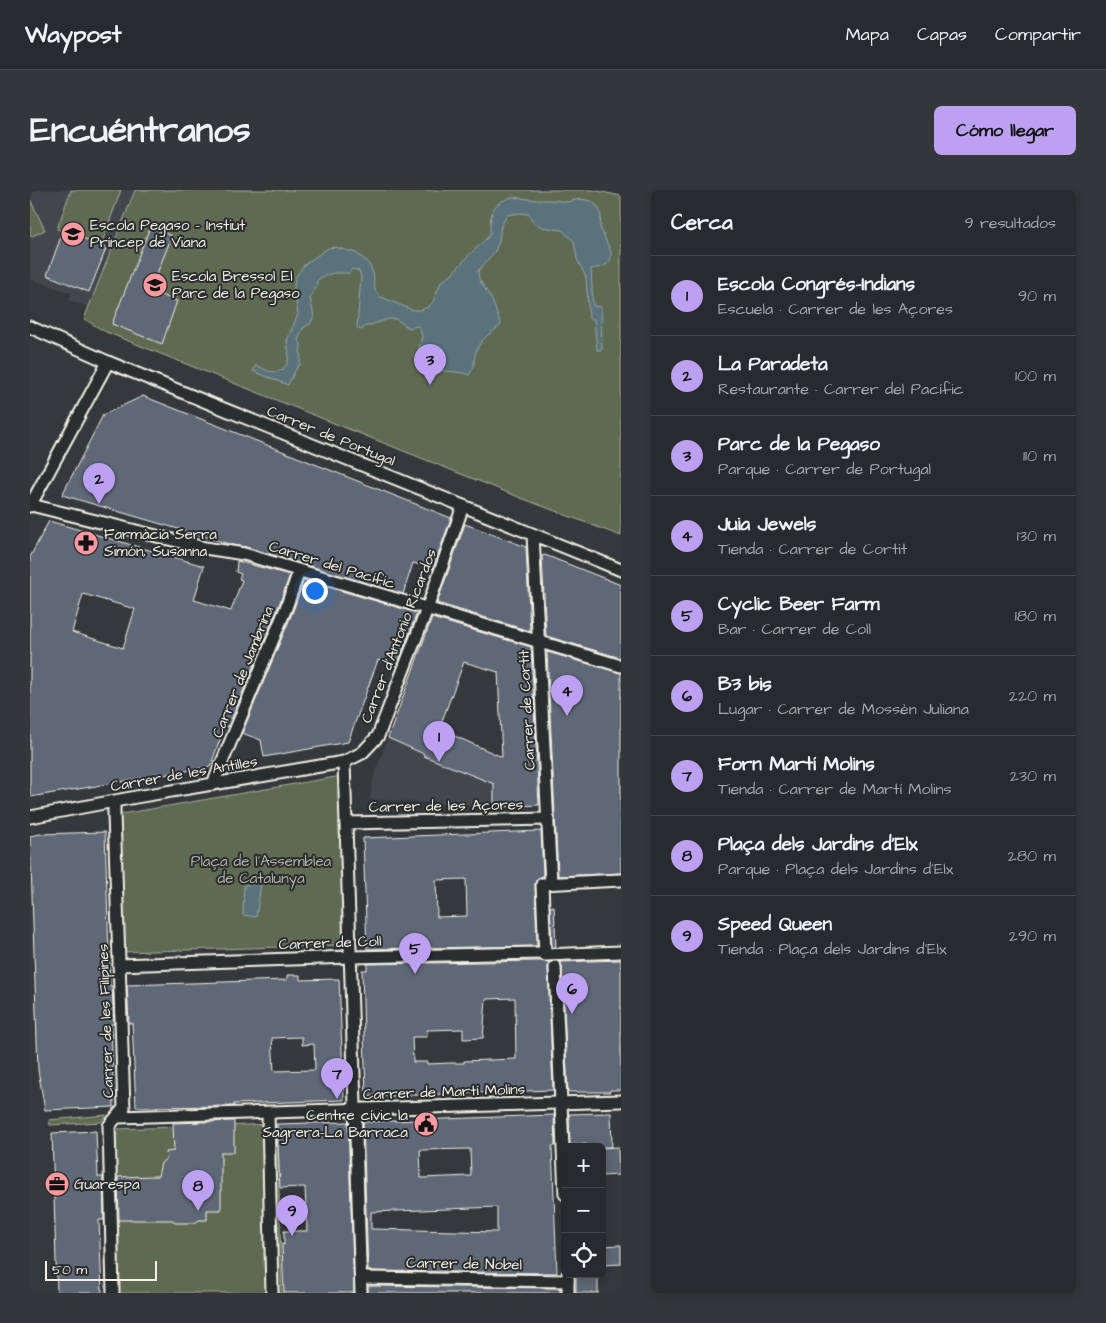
<!DOCTYPE html>
<html lang="es">
<head>
<meta charset="utf-8">
<style>
	body { margin:0; font-family:"Architects Daughter",sans-serif; background:#343739; color:#f1f3f6 }
	.controls { position:absolute; right:15px; bottom:15px; display:grid; overflow:hidden; border-radius:8px; box-shadow:0 2px 12px #0003 }
	.controls button { width:45px; height:45px; display:grid; place-items:center; padding:0; border:0; border-bottom:1px solid #444749; background:#282b2d; color:#f1f3f6; font:25px sans-serif }
	.scale { position:absolute; left:15px; bottom:12px; width:112px; box-sizing:border-box; padding-left:5px; border:2px solid #f4f1e8; border-top:0; font-size:14px; line-height:18px; white-space:nowrap; color:#f4f1e8; -webkit-text-stroke:4px #2a2d2e; paint-order:stroke }
	.you { position:absolute; left:284px; top:400px; width:18px; height:18px; margin:-12px; border:4px solid #fff; border-radius:50%; background:#1a73e8; box-shadow:0 0 0 8px #1a73e833 }
	.badge { display:grid; place-items:center; width:32px; height:32px; border-radius:50%; background:#bca0f2; color:#111; font-size:16px; font-weight:700 }
	.pin { position:absolute; translate:-50% -41px; filter:drop-shadow(0 1px 2px #0008) }
	.pin::after { content:''; position:absolute; top:26px; width:18px; height:15px; background:inherit; clip-path:polygon(0 0,100% 0,50% 100%) }
	.list { margin:0; padding:0; list-style:none }
	h2 { display:flex; justify-content:space-between; align-items:center; height:65px; margin:0; padding:0 20px; font-size:21px }
	h2 small { font-size:16px; font-weight:400; color:#a5a7aa }
	.list li { display:grid; grid-template-columns:32px 1fr auto; gap:15px; align-items:center; box-sizing:border-box; height:80px; padding:0 20px; border-top:1px solid #444749 }
	.list b { display:block; font-size:19px; white-space:nowrap }
	.list p { margin:0; font-size:16px; white-space:nowrap; color:#a5a7aa }
	.list em { font-size:16px; font-style:normal; color:#a5a7aa }
	.icon { flex:none; width:28px; height:28px; fill:none; stroke:currentColor; stroke-width:2; stroke-linecap:round; stroke-linejoin:round }
	.map { position:relative; flex:none; width:591px; height:1103px; overflow:hidden; border-radius:8px }
	header { display:flex; align-items:center; gap:30px; box-sizing:border-box; height:70px; padding:0 25px; background:#282b2d; border-bottom:1px solid #444749 }
	header strong { font-size:24px }
	nav { display:flex; gap:28px; margin-inline-start:auto; font-size:18px }
	.intro { display:flex; align-items:center; justify-content:space-between; box-sizing:border-box; height:120px; padding:0 30px }
	h1 { margin:0; font-size:35px }
	.button { padding:12px 22px; border-radius:8px; background:#bca0f2; color:#111; font-size:18px; font-weight:700 }
	main { display:flex; gap:30px; padding:0 30px }
	aside { flex:1; background:#282b2d; border-radius:8px; box-shadow:0 2px 12px #0003 }
	.map>svg:first-child { display:block }
</style>
</head>
<body>
<header>
<strong>Waypost</strong>
<nav><a>Mapa</a><a>Capas</a><a>Compartir</a></nav>
</header>
<div class="intro"><h1>Encuéntranos</h1><a class="button">Cómo llegar</a></div>
<main>
<div class="map">
<svg width="591" height="1103" viewBox="0 0 591 1103">
	<rect width="100%" height="100%" fill="#35393c"/>
	<filter id="ink" filterUnits="userSpaceOnUse"><feTurbulence type="fractalNoise" baseFrequency=".02" numOctaves="2"/><feDisplacementMap in="SourceGraphic" scale="10" xChannelSelector="R" yChannelSelector="G"/><feConvolveMatrix kernelMatrix="1 2 1 2 8 2 1 2 1" color-interpolation-filters="sRGB"/></filter>
	<g filter="url(#ink)">
		<g fill="#42474d">
			<polygon points="0,0 104,0 58,117 39,110 41,103 0,89"/>
			<polygon points="367,521 459,561 457,566 480,577 464,617 340,609 343,590"/>
		</g>
		<g fill="#5e6b53" stroke="#a9ae9e">
			<polygon points="41,0 91,0 71,55 27,39"/>
			<polygon points="105,0 563,0 591,6 591,346 491,308 76,142 54,129"/>
			<polygon points="0,9 15,40 0,47"/>
			<polygon points="311,586 313,755 93,762 89,628 92,624"/>
			<polygon points="77,925 71,932 20,935 19,930"/>
			<polygon points="247,934 252,1103 89,1103 85,939"/>
		</g>
		<g fill="#5a727b" stroke="#98a5a7">
			<path d="M482,7L507,10H523L536,12L551,9L561,11L568,17L571,25L570,37L581,62C582,76 573,77 561,79L563,116L571,117L572,160H567L564,129H559L556,87L547,69L544,51L532,40L512,37L504,33L498,24L489,23L477,25L471,36L469,51L465,61L448,81L449,89L462,110L471,135C461,143 450,149 446,162C442,174 447,174 439,185C430,181 410,181 398,180L387,166L392,147L390,138L387,136L379,138L366,129H359L334,137L332,140L327,138L331,86L329,81L322,79L319,83H303L291,87L287,91L286,98L280,108L284,126L281,133L273,138L268,150L271,154L270,175L267,177L258,195L223,181L226,175L238,181L246,182L253,179L257,174L259,166L257,151L268,124L264,97L265,88L274,75L298,58L306,57L326,63L338,72L343,83L345,100L349,106L382,120H391L398,117L403,112L411,92L423,83L438,66L460,45C460,24 460,14 482,7Z"/>
			<polygon points="231,694 226,727 213,725 214,695"/>
		</g>
		<g fill="#5f6876" stroke="#f4f1e8" fill-rule="evenodd">
			<polygon points="120,37 142,46 120,101 147,111 132,154 82,134"/>
			<polygon points="33,41 71,55 76,59 59,102 17,85"/>
			<polygon points="113,206 421,328 403,379 383,373 373,404 216,357 203,355 32,305 73,225"/>
			<path d="M19,331L174,376L164,410L201,421L212,390L209,389L211,384L206,382L207,371L260,385L249,415L198,537L195,536L180,577L0,607V367ZM53,404L105,419L93,458L42,442Z"/>
			<polygon points="435,334 496,357 500,441 407,413"/>
			<polygon points="515,365 591,395 591,468 516,446 512,366"/>
			<polygon points="274,390 387,423 367,476 348,470 318,552 234,567 231,550 212,543 263,421"/>
			<path d="M402,428L501,457L509,615L464,617V594L394,566V564L358,548ZM434,472L468,482L472,567L409,539Z"/>
			<polygon points="517,462 591,483 591,683 528,686"/>
			<path d="M511,641L513,686L508,688L505,694L507,756L337,759L333,648ZM436,689L437,726L407,727L406,690Z"/>
			<polygon points="75,642 80,796 82,796 84,834 81,834 84,917 15,920 8,880 0,646 10,644"/>
			<polygon points="524,716 526,757 522,757 520,717"/>
			<polygon points="591,770 591,900 580,900 580,902 538,902 532,777 530,772"/>
			<path d="M510,771L519,772L518,777L523,900L336,907L332,780H337V774ZM485,808L486,869L434,871V873H421L397,874V872H383L382,847H397V840L433,839V849L453,848L456,809Z"/>
			<path d="M257,785H270V790L309,789L314,910L204,914V916L106,917L102,833H99L97,795L257,790ZM272,847V855L284,854L285,880L244,881L242,848Z"/>
			<polygon points="581,923 582,957 557,957 556,954 540,955 539,924"/>
			<path d="M524,925L525,956H522L527,1083L338,1081L333,932ZM440,959L441,986L391,988L390,960ZM467,1017V1042L341,1039V1022Z"/>
			<polygon points="204,931 204,962 191,962 191,1020 177,1020 177,1030 169,1030 165,1033 145,1033 143,1030 89,1030 88,987 128,986 131,973 137,968 136,962 144,961 143,933"/>
			<polygon points="318,932 324,1103 254,1103 252,1054 254,1055 254,1041 277,1041 275,997 250,998 247,934"/>
			<polygon points="66,941 68,987 73,987 74,1030 69,1030 72,1103 27,1103 22,943"/>
			<polygon points="588,957 589,985 572,986 572,958"/>
			<polygon points="591,1055 591,1074 572,1075 572,1056"/>
			<rect x="546" y="1084" width="22" height="19"/>
			<polygon points="338,1096 530,1098 530,1103 338,1103"/>
		</g>
		<g fill="none" stroke-linecap="round" stroke-linejoin="round">
			<defs>
				<g id="street">
					<polyline points="0,137 78,172 591,380"/>
					<polyline points="1,315 175,358 214,364 591,476"/>
					<polyline points="0,316 78,172"/>
					<polyline points="503,345 521,693"/>
					<polyline points="314,572 331,1103"/>
					<polyline points="183,594 256,418 269,381"/>
					<polyline points="0,627 106,607 314,572 332,563 348,546 397,419 433,316"/>
					<polyline points="316,633 518,629"/>
					<polyline points="591,690 512,694 515,765 591,762"/>
					<polyline points="89,775 321,767 513,763"/>
					<polyline points="525,777 535,1004"/>
					<polyline points="238,923 242,1103"/>
					<polyline points="88,927 591,911"/>
					<polyline points="538,1084 538,1103"/>
					<polyline points="331,1088 538,1091"/>
					<polyline points="83,1103 79,936 94,918 84,624 84,612"/>
				</g>
			</defs>
			<use href="#street" stroke="#f4f1e8" stroke-width="15"/>
			<use href="#street" stroke="#2a2d2e" stroke-width="11"/>
		</g>
	</g>
	<defs>
		<symbol id="school-disc" viewBox="-11 -11 22 22"><circle r="9.5" fill="#ff9aa2" stroke="#2a2d2e"/><path d="M0-5L7-2L0 1L-7-2ZM-4 1L0 2.5L4 1V4Q0 6-4 4Z" fill="#111"/></symbol>
		<symbol id="pharmacy-disc" viewBox="-11 -11 22 22"><circle r="9.5" fill="#ff9aa2" stroke="#2a2d2e"/><path d="M-2-6h4v4h4v4h-4v4h-4v-4h-4v-4h4Z" fill="#111"/></symbol>
		<symbol id="civic-disc" viewBox="-11 -11 22 22"><circle r="9.5" fill="#ff9aa2" stroke="#2a2d2e"/><path d="M-.6-6.5H3V-4.5H.6V-3L4-1V1h2V6H-6V1h2V-1L-.6-3ZM-1.2 2.5V6h2.4V2.5Z" fill="#111"/></symbol>
		<symbol id="office-disc" viewBox="-11 -11 22 22"><circle r="9.5" fill="#ff9aa2" stroke="#2a2d2e"/><path d="M-6-3h4V-5.5h4V-3h4V5H-6ZM-1-4.5V-3h2v-1.5ZM-6 0V1H6V0Z" fill="#111"/></symbol>
	</defs>
	<g fill-rule="evenodd">
		<use href="#school-disc" x="29" y="30" width="28" height="28"/>
		<use href="#school-disc" x="111" y="81" width="28" height="28"/>
		<use href="#pharmacy-disc" x="42" y="339" width="28" height="28"/>
		<use href="#civic-disc" x="382" y="920" width="28" height="28"/>
		<use href="#office-disc" x="13" y="980" width="28" height="28"/>
	</g>
	<g text-anchor="middle" dominant-baseline="central" stroke-width="4" stroke-linejoin="round" paint-order="stroke">
		<g font-size="15" fill="#f4f1e8" stroke="#2a2d2e" text-anchor="start">
			<text x="60" y="35">Escola Pegaso - Instiut<tspan x="60" dy="17">Príncep de Viana</tspan></text>
			<text x="142" y="86">Escola Bressol El<tspan x="142" dy="17">Parc de la Pegaso</tspan></text>
			<text x="74" y="344">Farmàcia Serra<tspan x="74" dy="17">Simón, Susanna</tspan></text>
			<text x="378" y="925" text-anchor="end">Centre cívic la<tspan x="378" dy="17">Sagrera-La Barraca</tspan></text>
			<text x="44" y="994">Guarespa</text>
		</g>
		<g font-size="15" fill="#f4f1e8" stroke="#2a2d2e">
			<text transform="translate(301 246) rotate(22)">Carrer de Portugal</text>
			<text transform="translate(302 375) rotate(17)">Carrer del Pacífic</text>
			<text transform="translate(369 446) rotate(-69)">Carrer d'Antonio Ricardos</text>
			<text transform="translate(213 482) rotate(-68)">Carrer de Jambrina</text>
			<text transform="translate(497 520) rotate(-93)">Carrer de Cortit</text>
			<text transform="translate(154 584) rotate(-10)">Carrer de les Antilles</text>
			<text transform="translate(416 616) rotate(-1)">Carrer de les Açores</text>
			<text transform="translate(300 753) rotate(-2)">Carrer de Coll</text>
			<text transform="translate(76 831) rotate(-92)">Carrer de les Filipines</text>
			<text transform="translate(414 902) rotate(-2)">Carrer de Martí Molins</text>
			<text transform="translate(434 1074) rotate(1)">Carrer de Nobel</text>
		</g>
		<g font-size="15" fill="#b0b5a5" stroke="#2a2d2e">
			<text x="231" y="671">Plaça de l'Assemblea<tspan x="231" dy="17">de Catalunya</tspan></text>
		</g>
	</g>
</svg>
<div class="controls">
<button>+</button>
<button>−</button>
<button><svg class="icon" aria-label="locate" viewBox="0 0 24 24"><circle cx="12" cy="12" r="6"/><path d="M12 2v4M12 18v4M2 12h4M18 12h4"/></svg></button>
</div>
<div class="scale">50 m</div>
<div class="you"></div>
<div class="pin badge" style="left:409px;top:572px">1</div>
<div class="pin badge" style="left:69px;top:314px">2</div>
<div class="pin badge" style="left:400px;top:195px">3</div>
<div class="pin badge" style="left:537px;top:526px">4</div>
<div class="pin badge" style="left:385px;top:784px">5</div>
<div class="pin badge" style="left:542px;top:824px">6</div>
<div class="pin badge" style="left:307px;top:909px">7</div>
<div class="pin badge" style="left:168px;top:1021px">8</div>
<div class="pin badge" style="left:262px;top:1046px">9</div>
</div>
<aside>
<h2>Cerca<small>9 resultados</small></h2>
<ul class="list">
<li><span class="badge">1</span><div><b>Escola Congrés-Indians</b><p>Escuela · Carrer de les Açores</p></div><em>90 m</em></li>
<li><span class="badge">2</span><div><b>La Paradeta</b><p>Restaurante · Carrer del Pacífic</p></div><em>100 m</em></li>
<li><span class="badge">3</span><div><b>Parc de la Pegaso</b><p>Parque · Carrer de Portugal</p></div><em>110 m</em></li>
<li><span class="badge">4</span><div><b>Juia Jewels</b><p>Tienda · Carrer de Cortit</p></div><em>130 m</em></li>
<li><span class="badge">5</span><div><b>Cyclic Beer Farm</b><p>Bar · Carrer de Coll</p></div><em>180 m</em></li>
<li><span class="badge">6</span><div><b>B3 bis</b><p>Lugar · Carrer de Mossèn Juliana</p></div><em>220 m</em></li>
<li><span class="badge">7</span><div><b>Forn Martí Molins</b><p>Tienda · Carrer de Martí Molins</p></div><em>230 m</em></li>
<li><span class="badge">8</span><div><b>Plaça dels Jardins d'Elx</b><p>Parque · Plaça dels Jardins d'Elx</p></div><em>280 m</em></li>
<li><span class="badge">9</span><div><b>Speed Queen</b><p>Tienda · Plaça dels Jardins d'Elx</p></div><em>290 m</em></li>
</ul>
</aside>
</main>
</body>
</html>
